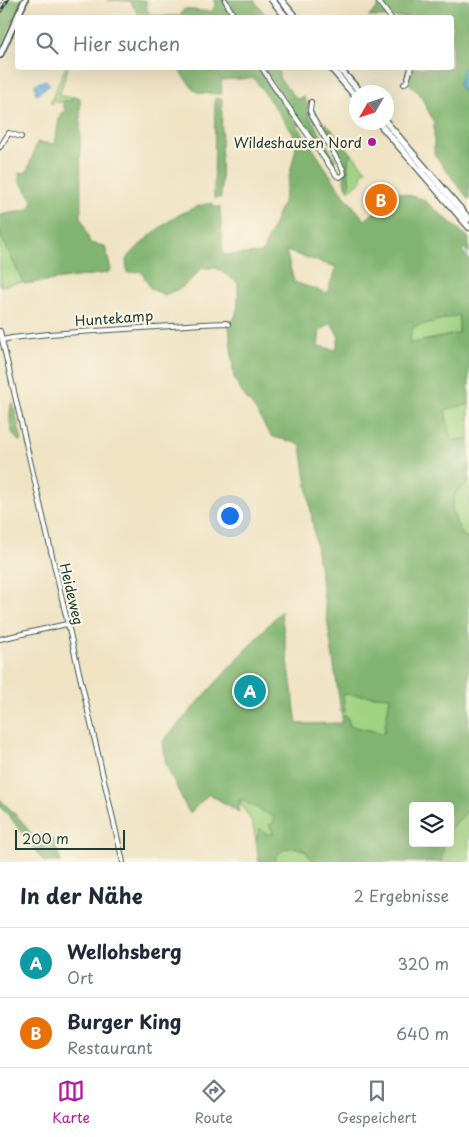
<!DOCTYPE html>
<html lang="de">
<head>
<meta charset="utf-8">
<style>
	body { margin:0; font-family:"Playpen Sans",sans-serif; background:#f6f6f7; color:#1f2937 }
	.controls { position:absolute; right:15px; bottom:15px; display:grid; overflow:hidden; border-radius:5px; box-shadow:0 5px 20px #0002 }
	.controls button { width:45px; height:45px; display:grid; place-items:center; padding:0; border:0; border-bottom:1px solid #e0e1e3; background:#fff; color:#1f2937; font:25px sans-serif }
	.compass { position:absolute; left:349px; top:85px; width:45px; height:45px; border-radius:50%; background:#fff; box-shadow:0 5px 20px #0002; rotate:231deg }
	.scale { position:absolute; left:15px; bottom:12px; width:110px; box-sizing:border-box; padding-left:5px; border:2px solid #1f3d34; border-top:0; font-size:14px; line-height:18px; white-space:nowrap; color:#1f3d34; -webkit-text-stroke:4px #fcf5e5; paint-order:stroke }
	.you { position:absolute; left:229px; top:515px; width:18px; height:18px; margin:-12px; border:4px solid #fff; border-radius:50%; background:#1a73e8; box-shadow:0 0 0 8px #1a73e833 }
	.badge { display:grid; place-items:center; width:32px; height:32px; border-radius:50%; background:#b5179e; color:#fff; font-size:16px; font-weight:700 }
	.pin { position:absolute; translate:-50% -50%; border:2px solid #fff; box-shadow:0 1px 5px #0006 }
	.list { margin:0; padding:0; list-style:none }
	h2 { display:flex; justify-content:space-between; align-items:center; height:65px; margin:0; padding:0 20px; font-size:21px }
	h2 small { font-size:16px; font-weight:400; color:#747a83 }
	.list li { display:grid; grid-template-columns:32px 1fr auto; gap:15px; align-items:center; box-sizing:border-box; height:70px; padding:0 20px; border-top:1px solid #e0e1e3 }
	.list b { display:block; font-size:19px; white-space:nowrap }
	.list p { margin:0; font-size:16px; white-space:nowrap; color:#747a83 }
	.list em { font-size:16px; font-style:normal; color:#747a83 }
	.icon { flex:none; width:28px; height:28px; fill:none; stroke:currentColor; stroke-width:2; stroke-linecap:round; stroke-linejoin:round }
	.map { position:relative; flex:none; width:469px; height:862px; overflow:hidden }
	.search { position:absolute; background:#fff; box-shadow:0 5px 20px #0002; left:15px; right:15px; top:15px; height:55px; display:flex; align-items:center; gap:12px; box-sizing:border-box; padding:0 18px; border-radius:5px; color:#747a83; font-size:19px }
	.sheet { height:205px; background:#fff }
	nav { display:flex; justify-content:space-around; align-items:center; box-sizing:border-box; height:70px; border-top:1px solid #e0e1e3; background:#fff; font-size:14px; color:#747a83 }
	nav a { display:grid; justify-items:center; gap:2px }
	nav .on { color:#b5179e }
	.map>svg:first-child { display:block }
</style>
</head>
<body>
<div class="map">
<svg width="469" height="862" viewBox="0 0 469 862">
	<rect width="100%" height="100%" fill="#fcf5e5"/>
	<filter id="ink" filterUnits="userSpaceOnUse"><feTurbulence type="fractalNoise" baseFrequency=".02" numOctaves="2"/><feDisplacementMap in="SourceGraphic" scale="10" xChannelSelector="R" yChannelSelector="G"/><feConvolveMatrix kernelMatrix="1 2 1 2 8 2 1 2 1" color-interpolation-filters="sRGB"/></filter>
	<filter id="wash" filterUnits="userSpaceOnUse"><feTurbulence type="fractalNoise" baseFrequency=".0096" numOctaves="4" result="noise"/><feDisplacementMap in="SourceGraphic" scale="20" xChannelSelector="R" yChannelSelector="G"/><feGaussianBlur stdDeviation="1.12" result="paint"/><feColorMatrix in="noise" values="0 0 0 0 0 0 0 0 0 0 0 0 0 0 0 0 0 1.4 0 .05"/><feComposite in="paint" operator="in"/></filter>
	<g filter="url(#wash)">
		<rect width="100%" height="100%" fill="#efe3c4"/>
		<g fill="#a0d282" stroke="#60885b">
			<polygon points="65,68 68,68 59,96 72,97 71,101 50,103"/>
			<polygon points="352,154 366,170 361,175 362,180 349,191 347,188 350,186 348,170 348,160"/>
			<polygon points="0,234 23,282 0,286"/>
			<polygon points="459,315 459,333 409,344 412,327"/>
			<polygon points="469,404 469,438 451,441 445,409"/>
			<polygon points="469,482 469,537 464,537 456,522 452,509 455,493"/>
			<polygon points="343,694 390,697 384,733 350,726 347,716 342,716 341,712 345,711"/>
			<path d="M240,799L275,817L273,824L269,825L274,834H265L260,829L256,841C255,835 254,827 251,821C248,813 240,807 240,799Z"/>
			<polygon points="469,809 469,860 464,861 464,862 441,862 444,843 450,843 450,829"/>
			<path d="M294,847L304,850L313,861L311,862H274C278,851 283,849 294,847Z"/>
		</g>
		<g fill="#80b470" stroke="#507852" fill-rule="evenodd">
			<polygon points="10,0 22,0 0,50 0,15"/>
			<polygon points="107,0 146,0 147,10 152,15 180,16 184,9 211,12 216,5 214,0 223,0 232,17 140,17 130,1"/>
			<polygon points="227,0 254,0 267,17 237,17"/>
			<polygon points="380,0 469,0 469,200 434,154 434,123 421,96 408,82 414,68 452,68 452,18 393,17"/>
			<polygon points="379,6 387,17 368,17"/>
			<path d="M177,68H260L342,193L365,220L398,192L423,199L469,238V253L465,248L462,251L469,259V404L445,410L451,441L469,438V482L455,493L452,509L456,522L464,537H469V809L450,829V806H413V843H444L441,862H311L313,861L304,850L294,847L284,849L276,857L274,862H259L256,841L260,828L265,834H274L269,825L273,824L274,817L240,799L239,812L209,794L190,813L186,807L166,765L163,741L281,611L297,724L342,723V716H347L350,726L384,733L390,697L343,694L345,712H341L301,446L294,442L273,437L267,430L258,414L241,391L234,378L229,326C240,314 238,299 238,283L216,268H203L183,287L165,295L151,289L141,271L127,273L126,260C145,237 182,206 213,203V207H220L223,255L262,253L283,202L296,148L294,135L254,78L221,80L222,94L199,93L194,90ZM286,251L336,267L327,293L294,282ZM459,315V333L409,344L413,327ZM331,322L339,337L336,350L318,346L320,331Z"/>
			<polygon points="265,68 279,68 279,78 298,100 303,96 306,101 308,113 336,161 330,162 274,83"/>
			<polygon points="72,97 78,97 80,98 81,216 90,243 105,246 111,270 107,273 24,284 0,234 0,215 28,210 33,203 31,197 20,182 19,173 27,172 37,142 55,144 60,114 63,113 65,110 63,105 63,101 71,101"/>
			<polygon points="215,98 222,99 221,198 214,198"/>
			<polygon points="326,123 352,154 348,160 348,170 350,186 347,188 344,181 345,172 343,165 321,126"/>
			<path d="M13,403L22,440L19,441C8,433 9,417 11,404Z"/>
			<polygon points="0,799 21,820 36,841 53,838 61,862 44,862 10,817 0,807"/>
		</g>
		<g fill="#60b0da" stroke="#407687">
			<polygon points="469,62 469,100 459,86 463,68"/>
			<polygon points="46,80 49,83 49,86 40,91 38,94 36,94 35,91 37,87 35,88 35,84"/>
		</g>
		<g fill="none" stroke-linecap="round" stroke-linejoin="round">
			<polyline stroke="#60b0da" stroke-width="1" points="465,250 469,256"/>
		</g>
	</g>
	<g filter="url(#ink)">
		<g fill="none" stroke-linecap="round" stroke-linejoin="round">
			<defs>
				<g id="minor">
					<polyline points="225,0 235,18"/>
					<polyline points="377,0 391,18"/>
					<polyline points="0,1 0,0"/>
					<polyline points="262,68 272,84 337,176 340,177 344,174 343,169 312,116 310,111 311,102"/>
					<polyline points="404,84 407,81 411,68"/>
					<polyline points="0,147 9,133 21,137"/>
					<polyline points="0,331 123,862"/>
					<polyline points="2,340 12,338 49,334 202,324 226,323 228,324"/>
					<polyline points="0,639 67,624"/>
				</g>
				<polyline id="major" points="0,55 25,0"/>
				<g id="highway">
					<polyline points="272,0 287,18"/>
					<polyline points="281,0 296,18"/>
					<polyline points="331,68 356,97"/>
					<polyline points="339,68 360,92"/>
					<polyline points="378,122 469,227"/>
					<polyline points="386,122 469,219"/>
				</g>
			</defs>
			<use href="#minor" stroke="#3e564a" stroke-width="6"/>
			<use href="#major" stroke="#3e564a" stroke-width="8"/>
			<use href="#highway" stroke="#3e564a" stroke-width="8"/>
			<use href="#minor" stroke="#fff" stroke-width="4"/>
			<use href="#major" stroke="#fff" stroke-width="5"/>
			<use href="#highway" stroke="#fff" stroke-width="5.5"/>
			<defs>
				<polyline id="rail" points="0,12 8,0"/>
			</defs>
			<use href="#rail" stroke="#1f3d34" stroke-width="3"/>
			<use href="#rail" stroke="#fcf5e5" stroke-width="1" stroke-dasharray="4" stroke-linecap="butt"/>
		</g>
	</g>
	<circle fill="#b5179e" stroke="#fcf5e5" stroke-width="2" cx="372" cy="142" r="5"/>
	<g text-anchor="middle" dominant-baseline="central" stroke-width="4.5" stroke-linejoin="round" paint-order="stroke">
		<g font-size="14" fill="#1f3d34" stroke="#fcf5e5" text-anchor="end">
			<text x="362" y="142">Wildeshausen Nord</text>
		</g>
		<g font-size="14" fill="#1f3d34" stroke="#fcf5e5">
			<text transform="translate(114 318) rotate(-4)">Huntekamp</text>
			<text transform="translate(72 594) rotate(77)">Heideweg</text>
		</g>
	</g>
</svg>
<div class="controls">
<button><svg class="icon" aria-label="layers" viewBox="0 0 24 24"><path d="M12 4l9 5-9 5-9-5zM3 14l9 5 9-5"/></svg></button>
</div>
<svg class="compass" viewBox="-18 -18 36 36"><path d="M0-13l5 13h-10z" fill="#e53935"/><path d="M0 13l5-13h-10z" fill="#747a83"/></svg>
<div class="scale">200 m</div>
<div class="you"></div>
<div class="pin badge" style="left:250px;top:691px;background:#0f9aa8">A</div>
<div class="pin badge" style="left:381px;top:200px;background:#e8710a">B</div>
<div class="search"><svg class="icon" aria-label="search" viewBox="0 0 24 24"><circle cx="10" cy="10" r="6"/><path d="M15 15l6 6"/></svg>Hier suchen</div>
</div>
<section class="sheet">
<h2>In der Nähe<small>2 Ergebnisse</small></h2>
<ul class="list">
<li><span class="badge" style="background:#0f9aa8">A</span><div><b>Wellohsberg</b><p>Ort</p></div><em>320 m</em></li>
<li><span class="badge" style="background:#e8710a">B</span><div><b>Burger King</b><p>Restaurant</p></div><em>640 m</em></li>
</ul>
</section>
<nav>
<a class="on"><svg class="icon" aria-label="map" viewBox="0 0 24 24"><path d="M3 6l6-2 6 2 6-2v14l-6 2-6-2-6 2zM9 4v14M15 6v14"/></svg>Karte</a>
<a><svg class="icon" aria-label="directions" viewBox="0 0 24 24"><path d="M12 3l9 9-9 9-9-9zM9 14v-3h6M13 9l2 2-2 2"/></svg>Route</a>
<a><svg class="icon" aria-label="saved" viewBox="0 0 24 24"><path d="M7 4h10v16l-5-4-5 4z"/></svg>Gespeichert</a>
</nav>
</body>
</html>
